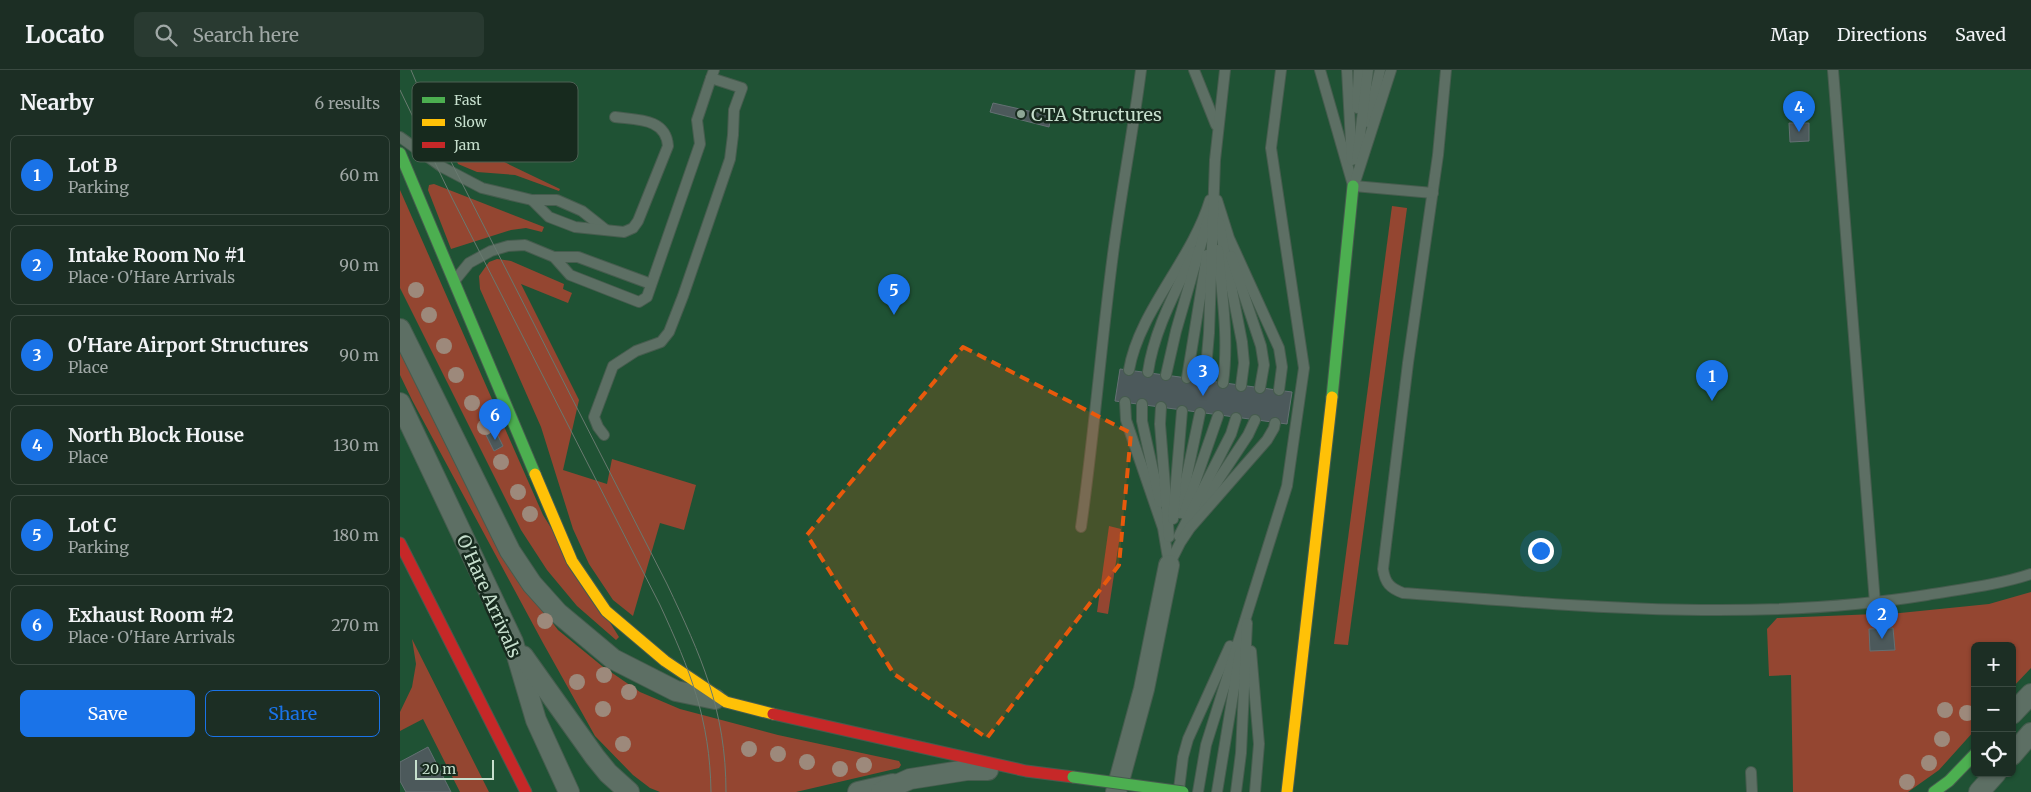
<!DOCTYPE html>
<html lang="en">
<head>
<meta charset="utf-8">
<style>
	body { margin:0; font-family:Merriweather,serif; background:#293a31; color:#f1f3f6 }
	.controls { position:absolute; right:15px; bottom:15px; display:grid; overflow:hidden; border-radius:8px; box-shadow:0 1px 4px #0004 }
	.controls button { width:45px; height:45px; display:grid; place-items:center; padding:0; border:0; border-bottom:1px solid #3a4a41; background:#1c2e24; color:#f1f3f6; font:25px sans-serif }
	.scale { position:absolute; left:15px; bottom:12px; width:79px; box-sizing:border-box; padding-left:5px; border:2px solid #c6dfcd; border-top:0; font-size:14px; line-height:18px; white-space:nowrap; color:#c6dfcd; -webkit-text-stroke:4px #172a1e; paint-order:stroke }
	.you { position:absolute; left:1140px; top:480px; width:18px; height:18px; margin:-12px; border:4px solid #fff; border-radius:50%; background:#1a73e8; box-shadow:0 0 0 8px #1a73e833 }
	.badge { display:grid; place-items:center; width:32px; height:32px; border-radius:50%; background:#1a73e8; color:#fff; font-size:16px; font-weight:700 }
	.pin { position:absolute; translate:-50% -41px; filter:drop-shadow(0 1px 2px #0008) }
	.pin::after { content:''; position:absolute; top:26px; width:18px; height:15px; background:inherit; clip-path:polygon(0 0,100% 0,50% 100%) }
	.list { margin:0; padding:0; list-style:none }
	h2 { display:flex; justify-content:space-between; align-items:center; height:65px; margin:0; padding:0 20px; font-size:21px }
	h2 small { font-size:16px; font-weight:400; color:#a0a8a6 }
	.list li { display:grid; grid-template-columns:32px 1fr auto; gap:15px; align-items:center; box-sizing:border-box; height:80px; margin:0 10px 10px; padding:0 10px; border:1px solid #3a4a41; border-radius:8px }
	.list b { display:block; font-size:19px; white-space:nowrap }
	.list p { margin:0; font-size:16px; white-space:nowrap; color:#a0a8a6 }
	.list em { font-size:16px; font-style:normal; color:#a0a8a6 }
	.actions { display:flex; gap:10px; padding:15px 20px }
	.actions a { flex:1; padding:11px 0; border:1px solid #1a73e8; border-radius:8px; text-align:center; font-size:18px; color:#1a73e8 }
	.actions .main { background:#1a73e8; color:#fff }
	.icon { flex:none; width:28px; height:28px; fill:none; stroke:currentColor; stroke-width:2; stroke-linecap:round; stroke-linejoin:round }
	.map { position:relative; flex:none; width:1631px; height:722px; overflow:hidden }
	header { display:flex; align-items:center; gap:30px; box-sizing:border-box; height:70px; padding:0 25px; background:#1c2e24; border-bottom:1px solid #3a4a41 }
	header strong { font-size:24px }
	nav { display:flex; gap:28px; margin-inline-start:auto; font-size:18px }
	.search { width:350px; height:45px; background:#293a31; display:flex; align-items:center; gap:12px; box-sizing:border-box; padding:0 18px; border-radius:8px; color:#a0a8a6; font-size:19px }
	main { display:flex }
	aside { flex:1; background:#1c2e24 }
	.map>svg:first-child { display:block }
</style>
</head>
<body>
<header>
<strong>Locato</strong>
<div class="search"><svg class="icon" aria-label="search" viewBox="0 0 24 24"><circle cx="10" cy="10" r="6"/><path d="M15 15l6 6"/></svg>Search here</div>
<nav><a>Map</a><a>Directions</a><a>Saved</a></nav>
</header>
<main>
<aside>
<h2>Nearby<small>6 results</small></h2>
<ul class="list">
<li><span class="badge">1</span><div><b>Lot B</b><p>Parking</p></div><em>60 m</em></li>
<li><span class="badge">2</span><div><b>Intake Room No #1</b><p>Place · O'Hare Arrivals</p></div><em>90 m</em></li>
<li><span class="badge">3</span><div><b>O'Hare Airport Structures</b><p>Place</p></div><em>90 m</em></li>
<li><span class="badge">4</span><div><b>North Block House</b><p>Place</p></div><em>130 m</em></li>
<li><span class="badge">5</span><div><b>Lot C</b><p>Parking</p></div><em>180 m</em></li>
<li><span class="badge">6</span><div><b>Exhaust Room #2</b><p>Place · O'Hare Arrivals</p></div><em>270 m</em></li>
</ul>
<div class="actions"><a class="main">Save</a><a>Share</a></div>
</aside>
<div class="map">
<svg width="1631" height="722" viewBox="0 0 1631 722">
	<rect width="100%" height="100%" fill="#263e30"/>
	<path fill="#1f5234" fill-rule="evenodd" d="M0,0H1631V722H0ZM1575,576H1612V703H1575Z"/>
	<g fill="#944631">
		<polygon points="44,63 160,119 159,121 115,105 77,102 58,94"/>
		<polygon points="34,114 144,157 142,162 126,158 111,160 51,179 28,120 29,115"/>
		<polygon points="0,120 143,445 219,567 216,570 177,536 147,500 121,460 0,218"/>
		<polygon points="992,136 1007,138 948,575 934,574"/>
		<polygon points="97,189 111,191 164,214 163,219 172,223 168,233 121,214 179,330 163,400 207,414 212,389 296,415 284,460 260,453 233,546 213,530 189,494 173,459 141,357 80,219 79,206 89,192"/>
		<polygon points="0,282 99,477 119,509 158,560 202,596 240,622 280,639 378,665 499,691 501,695 499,698 396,722 260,722 250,718 233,705 195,666 143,573 12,330 0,305"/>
		<polygon points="709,456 721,459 708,544 697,542"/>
		<polygon points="1631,522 1631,598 1612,618 1612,576 1575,576 1575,660 1539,700 1508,722 1393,722 1391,605 1369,606 1367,559 1377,548 1500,543 1589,534"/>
		<polygon points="12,569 89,722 60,722 23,649 0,661 0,642 12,617 16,594"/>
	</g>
	<g fill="#4c595b" stroke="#647073">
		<polygon points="593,33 651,46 649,57 590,42"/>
		<polygon points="1389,53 1409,53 1409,71 1390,72"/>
		<polygon points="720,299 892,322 887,354 715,331"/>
		<polygon points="95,360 103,376 94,381 86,365"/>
		<polygon points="1493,558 1495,580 1470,581 1469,559"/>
		<polygon points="28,677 51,722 6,722 0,711 0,692"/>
	</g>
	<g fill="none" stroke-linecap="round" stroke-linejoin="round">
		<defs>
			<g id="lane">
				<polyline points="794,0 816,55"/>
				<polyline points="920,0 953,115"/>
				<polyline points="947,0 952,90"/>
				<path d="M1046,0L1038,85L1008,293L983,499C985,513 990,518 1003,523C1177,536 1354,553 1527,525C1562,519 1598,515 1631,504"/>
				<polyline points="1433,0 1475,533"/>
				<polyline points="957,38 959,0"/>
				<polyline points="968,52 980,0"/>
				<polyline points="0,67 42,97 82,118 132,130 157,130 182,141 206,160"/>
				<polyline points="957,90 968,0"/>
				<polyline points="954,115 991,0"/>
				<polyline points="954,116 1033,123"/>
				<path d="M132,130L149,147L175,157L224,162L233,158L238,151L268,76C266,48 237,50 215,47"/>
				<polyline points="817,130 829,168 879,278 882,297 879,320"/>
				<polyline points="819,153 842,272 844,293 841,316"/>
				<path d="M818,180C822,224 829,269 823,313"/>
				<polyline points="831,186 861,276 864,295 860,318"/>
				<polyline points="154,187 170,205 239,232 247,227 300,74 297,50 311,8"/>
				<polyline points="56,209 69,193 91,181 108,176 125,175 154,187 178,187 251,214"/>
				<path d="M729,300C739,241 792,190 810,130"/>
				<path d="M748,302C754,260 776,221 794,182"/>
				<polyline points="766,305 776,261 808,150"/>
				<polyline points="787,308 807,185"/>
				<polyline points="805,310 809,263 815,90 825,0"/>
				<polyline points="725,332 726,350 763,458 769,494"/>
				<polyline points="742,334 742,351 760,432"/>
				<polyline points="761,337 760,354 769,467"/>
				<polyline points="204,365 198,357 194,347 213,296 236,281 261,272 269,262 283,226 330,89 333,65 334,40 342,18 311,8 314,0"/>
				<polyline points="797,442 848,365 855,350"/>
				<polyline points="779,443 800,343"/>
				<polyline points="784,444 818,346"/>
				<polyline points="773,449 782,341"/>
				<path d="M681,457C694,366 701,275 713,184C721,123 733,62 741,0"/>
				<polyline points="779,466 831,364 836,348"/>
				<polyline points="769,495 780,473 790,458 867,370 874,358 875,353"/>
				<polyline points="851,581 859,674 855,722"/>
				<polyline points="1351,702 1352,722"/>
				<polyline points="779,719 783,687 788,669 830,576"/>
				<polyline points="798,722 806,675 887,416 904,298 871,78 881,0"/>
				<polyline points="817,722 840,582"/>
				<polyline points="836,722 841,683 847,553"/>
			</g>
			<g id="street">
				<polyline points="0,259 110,481 132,514 158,543 213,589 276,621 315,629"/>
				<polyline points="0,333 113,572 136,650 169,722"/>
				<polyline points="123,586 195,687 208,703 229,722"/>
				<polyline points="1612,644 1631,624"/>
				<polyline points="1612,685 1631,663"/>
				<polyline points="458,722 493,714"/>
				<polyline points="481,722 510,709 567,700 588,700"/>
				<polyline points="716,722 744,619 769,495"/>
				<polyline points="1579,722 1596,703"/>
			</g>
			<g id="fast">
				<polyline points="0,83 135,404"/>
				<polyline points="932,327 953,116"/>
				<polyline points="1534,722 1549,711 1575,684"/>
			</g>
			<g id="slow">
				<polyline points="135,404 172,491 206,541 265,591 326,632 373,644"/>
				<polyline points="887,722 932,327"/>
			</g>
			<g id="jam">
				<polyline points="0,473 126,722"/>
				<polyline points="373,644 626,701 673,707"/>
			</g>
		</defs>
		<use href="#lane" stroke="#465c4e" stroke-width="12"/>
		<use href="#street" stroke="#465c4e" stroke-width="22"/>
		<use href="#fast" stroke="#465c4e" stroke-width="13"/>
		<use href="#slow" stroke="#465c4e" stroke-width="13"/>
		<use href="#jam" stroke="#465c4e" stroke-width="13"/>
		<use href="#lane" stroke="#5d6f64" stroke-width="10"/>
		<use href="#street" stroke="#5d6f64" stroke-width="20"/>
		<use href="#fast" stroke="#4caf50" stroke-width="11"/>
		<use href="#slow" stroke="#ffc107" stroke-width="11"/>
		<use href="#jam" stroke="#c62828" stroke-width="11"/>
		<g stroke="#697a70" stroke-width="1">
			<path d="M11,0L44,78L267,514C301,586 326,640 326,722"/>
			<path d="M0,20L52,128L260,535C290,600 310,649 311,722"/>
		</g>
		<defs>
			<polyline id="fast-bridge" points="673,707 783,722"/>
		</defs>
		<use href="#fast-bridge" stroke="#465c4e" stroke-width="13" stroke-linecap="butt"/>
		<use href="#fast-bridge" stroke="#4caf50" stroke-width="11"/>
	</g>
	<g fill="#9d897b">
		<circle cx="16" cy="220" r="8"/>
		<circle cx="29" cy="245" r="8"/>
		<circle cx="44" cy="276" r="8"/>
		<circle cx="56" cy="305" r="8"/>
		<circle cx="72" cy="333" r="8"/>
		<circle cx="85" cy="357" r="8"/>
		<circle cx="101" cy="392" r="8"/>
		<circle cx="118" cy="422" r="8"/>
		<circle cx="130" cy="444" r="8"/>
		<circle cx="145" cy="551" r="8"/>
		<circle cx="204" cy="605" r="8"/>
		<circle cx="177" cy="612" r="8"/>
		<circle cx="229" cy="622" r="8"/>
		<circle cx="203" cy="639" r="8"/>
		<circle cx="1545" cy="640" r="8"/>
		<circle cx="1567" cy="643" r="8"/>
		<circle cx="1542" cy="669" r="8"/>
		<circle cx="223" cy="674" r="8"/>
		<circle cx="349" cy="679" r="8"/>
		<circle cx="378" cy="684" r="8"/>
		<circle cx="407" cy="692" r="8"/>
		<circle cx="1529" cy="693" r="8"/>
		<circle cx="464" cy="695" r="8"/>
		<circle cx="440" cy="699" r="8"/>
		<circle cx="1507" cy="712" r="8"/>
	</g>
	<path fill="#e8590c" fill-opacity="0.2" stroke="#e8590c" stroke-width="4" stroke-dasharray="10 6" stroke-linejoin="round" d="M563,277L731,363L719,495L587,668L494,604L407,465Z"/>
	<circle fill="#8ea796" stroke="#172a1e" stroke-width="2" cx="621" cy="44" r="5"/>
	<g text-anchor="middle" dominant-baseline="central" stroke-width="5" stroke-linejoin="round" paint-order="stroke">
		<g font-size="18" fill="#c6dfcd" stroke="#172a1e" text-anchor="start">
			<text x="631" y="44">CTA Structures</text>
		</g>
		<g font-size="18" fill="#c6dfcd" stroke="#172a1e">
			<text transform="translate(89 526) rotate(66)">O'Hare Arrivals</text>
		</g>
	</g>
	<rect x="12" y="12" width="166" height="80" rx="8" fill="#172a1e" stroke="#4c6053" stroke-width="1"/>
	<rect x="22" y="27" width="23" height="6" fill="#4caf50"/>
	<rect x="22" y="49" width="23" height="7" fill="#ffc107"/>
	<rect x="22" y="72" width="23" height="6" fill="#c62828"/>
	<g font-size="14" fill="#c6dfcd">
		<text x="54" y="35">Fast</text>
		<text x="54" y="57">Slow</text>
		<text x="54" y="80">Jam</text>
	</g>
</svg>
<div class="controls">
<button>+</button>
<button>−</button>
<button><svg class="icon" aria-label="locate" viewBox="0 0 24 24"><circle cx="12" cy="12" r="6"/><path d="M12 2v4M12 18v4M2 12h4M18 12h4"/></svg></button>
</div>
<div class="scale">20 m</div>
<div class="you"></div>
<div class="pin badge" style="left:1312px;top:331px">1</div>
<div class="pin badge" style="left:1482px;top:569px">2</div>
<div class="pin badge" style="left:803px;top:326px">3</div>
<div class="pin badge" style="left:1399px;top:62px">4</div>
<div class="pin badge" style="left:494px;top:245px">5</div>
<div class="pin badge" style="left:95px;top:370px">6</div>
</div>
</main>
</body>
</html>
